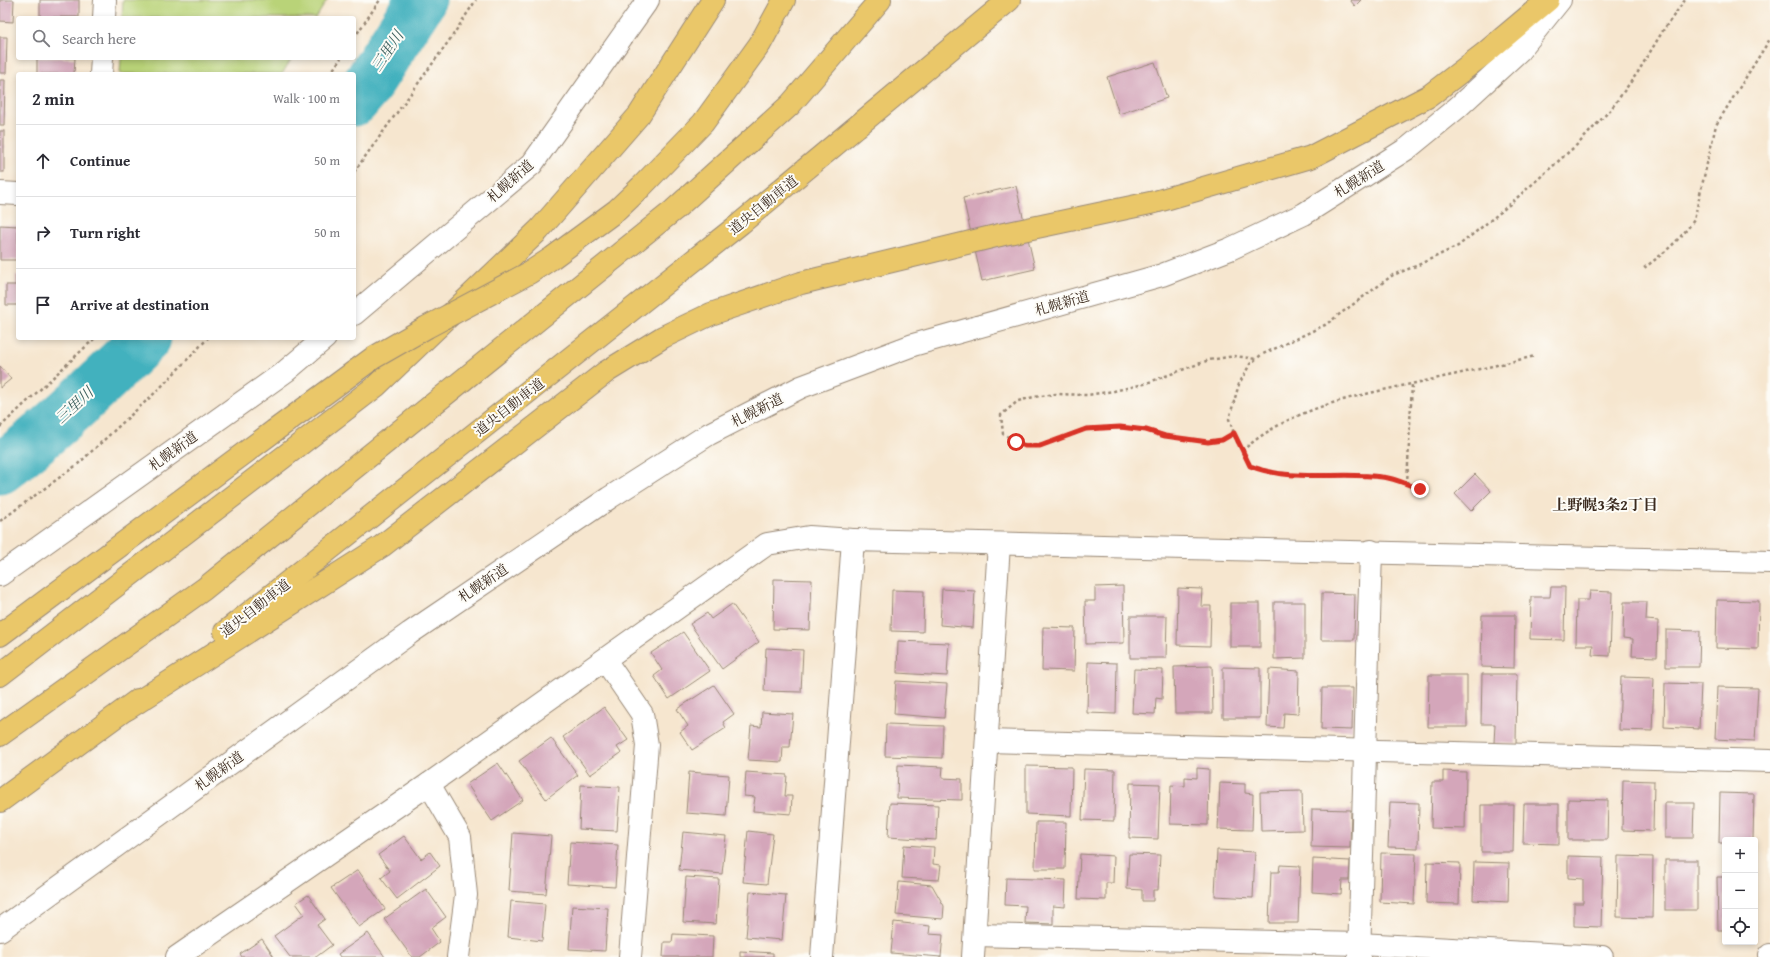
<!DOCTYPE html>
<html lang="en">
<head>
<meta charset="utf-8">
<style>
	body { margin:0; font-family:"Gentium Book Plus","Noto Serif JP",serif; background:#f2f2f3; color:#2b2b33 }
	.controls { position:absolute; right:12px; bottom:12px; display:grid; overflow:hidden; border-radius:4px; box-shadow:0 2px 6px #0003 }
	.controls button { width:36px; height:36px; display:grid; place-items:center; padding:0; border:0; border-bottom:1px solid #e1e1e2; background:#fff; color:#2b2b33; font:20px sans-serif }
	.stop { position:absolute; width:12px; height:12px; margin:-9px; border:3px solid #d93025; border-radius:50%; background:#fff }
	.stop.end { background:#d93025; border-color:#fff; box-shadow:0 1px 4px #0008 }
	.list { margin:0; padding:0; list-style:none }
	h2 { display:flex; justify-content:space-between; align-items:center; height:52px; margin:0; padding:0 16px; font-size:17px }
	h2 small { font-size:13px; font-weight:400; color:#7c7c81 }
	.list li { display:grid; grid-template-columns:26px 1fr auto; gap:12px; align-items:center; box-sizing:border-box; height:72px; padding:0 16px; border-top:1px solid #e1e1e2 }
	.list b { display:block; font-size:15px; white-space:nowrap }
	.list em { font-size:13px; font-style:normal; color:#7c7c81 }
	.icon { flex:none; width:22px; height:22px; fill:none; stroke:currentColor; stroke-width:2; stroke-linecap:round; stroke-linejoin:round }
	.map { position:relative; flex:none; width:1770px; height:957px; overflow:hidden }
	.search { position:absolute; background:#fff; box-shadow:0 2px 6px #0003; left:16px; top:16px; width:340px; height:44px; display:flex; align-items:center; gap:10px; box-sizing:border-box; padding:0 14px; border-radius:4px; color:#7c7c81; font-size:15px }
	.panel { position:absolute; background:#fff; box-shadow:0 2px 6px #0003; left:16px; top:72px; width:340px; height:268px; border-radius:4px }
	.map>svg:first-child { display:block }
</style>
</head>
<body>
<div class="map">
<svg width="1770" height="957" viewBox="0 0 1770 957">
	<rect width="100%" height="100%" fill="#fdfcf7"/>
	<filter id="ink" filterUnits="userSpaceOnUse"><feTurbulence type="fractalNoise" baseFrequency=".025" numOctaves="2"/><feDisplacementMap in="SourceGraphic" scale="8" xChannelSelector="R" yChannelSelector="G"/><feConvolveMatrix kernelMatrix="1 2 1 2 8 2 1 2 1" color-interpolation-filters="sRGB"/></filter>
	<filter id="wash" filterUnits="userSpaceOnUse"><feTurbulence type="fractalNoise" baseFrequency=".012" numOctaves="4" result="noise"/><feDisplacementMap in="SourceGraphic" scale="16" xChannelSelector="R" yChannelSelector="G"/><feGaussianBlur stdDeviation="0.9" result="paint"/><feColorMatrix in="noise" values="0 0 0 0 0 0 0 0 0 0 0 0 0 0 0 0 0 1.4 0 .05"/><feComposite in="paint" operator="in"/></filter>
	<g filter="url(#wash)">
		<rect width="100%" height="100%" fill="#f6e6cf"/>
		<g fill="#b9d378" stroke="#7a7e4b">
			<polygon points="123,0 327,0 316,18 122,18"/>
			<polygon points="121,58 292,58 282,74 120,74"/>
		</g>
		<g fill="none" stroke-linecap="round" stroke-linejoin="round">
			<g stroke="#42b1be" stroke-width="51">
				<polyline points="354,101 365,88 421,0"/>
				<path d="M0,469C52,430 100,384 146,338"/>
			</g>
		</g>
		<g id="blocks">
			<g fill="#d4a6ba">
				<polygon points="0,0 14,0 13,22 0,21"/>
				<rect x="40" y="0" width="39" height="17"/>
				<polygon points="1350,0 1361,0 1355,6"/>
				<polygon points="0,37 7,37 6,73 0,73"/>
				<polygon points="37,58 75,58 74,74 37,74"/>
				<polygon points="1155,62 1167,98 1119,114 1107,77"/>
				<polygon points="0,80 5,80 4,125 0,125"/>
				<rect x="0" y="131" width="4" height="41"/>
				<polygon points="1016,186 1035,269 982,281 963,198"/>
				<polygon points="0,225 18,226 18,260 0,260"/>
				<polygon points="16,275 18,275 18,305 6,305 6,285 16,285"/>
				<polygon points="0,366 11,379 0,388"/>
				<polygon points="1475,474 1491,491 1471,511 1455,494"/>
				<polygon points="774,579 812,580 810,630 773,629"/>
				<polygon points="1123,586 1124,643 1086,644 1085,601 1095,601 1095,587"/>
				<polygon points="1551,587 1565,587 1564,640 1530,639 1531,597 1550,597"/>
				<polygon points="1178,588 1202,589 1201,606 1211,606 1210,646 1177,645"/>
				<polygon points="942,589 975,591 973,628 940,625"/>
				<polygon points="892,590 924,591 923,632 891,631"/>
				<polygon points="1590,591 1612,592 1610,656 1592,655 1593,645 1576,645 1577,600 1589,600"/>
				<polygon points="1322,593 1355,594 1354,640 1321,640"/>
				<polygon points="1717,600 1759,601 1758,649 1716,648"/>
				<polygon points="1274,602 1305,602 1305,658 1274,659"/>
				<polygon points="1624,602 1647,602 1646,620 1658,621 1657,657 1632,656 1633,639 1623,638"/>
				<rect x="1230" y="603" width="30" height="44"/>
				<polygon points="732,604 759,642 722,669 690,624 707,613 711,619"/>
				<polygon points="1482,615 1515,615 1514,668 1481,667"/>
				<polygon points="1130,616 1167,616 1166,658 1130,658"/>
				<polygon points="1043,627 1075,628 1074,671 1042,670"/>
				<polygon points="1666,630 1700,631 1699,667 1666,667"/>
				<polygon points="683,632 710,671 669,699 654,676 662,670 651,653"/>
				<polygon points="898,641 949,643 947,676 897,673"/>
				<polygon points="766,648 803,650 801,692 764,691"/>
				<polygon points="1088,662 1117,663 1116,714 1087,713"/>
				<polygon points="1212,666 1213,713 1175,713 1174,667"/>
				<polygon points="1223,667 1260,668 1260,718 1223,718"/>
				<polygon points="1134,669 1163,670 1162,699 1156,698 1155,714 1132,713"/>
				<polygon points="1269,669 1299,671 1298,714 1284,713 1283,728 1267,727"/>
				<polygon points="1482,674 1517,674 1516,744 1494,743 1495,724 1481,724"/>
				<polygon points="1429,675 1467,675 1467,727 1428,727"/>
				<polygon points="1621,677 1654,678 1652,731 1619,730"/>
				<polygon points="896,681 947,684 944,718 894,714"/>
				<polygon points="1665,683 1701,684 1699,729 1664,727"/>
				<polygon points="714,685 734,714 723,722 726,728 692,750 680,732 688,726 677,709"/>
				<polygon points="1717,687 1758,688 1755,741 1715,739"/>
				<polygon points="1322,688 1353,688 1352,730 1321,729"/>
				<polygon points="604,707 628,740 617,747 621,753 590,775 563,737"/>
				<polygon points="762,712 793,714 790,747 783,747 782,762 748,760 751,726 761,727"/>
				<polygon points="886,724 943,726 942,758 885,756"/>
				<polygon points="551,738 578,775 546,799 519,761"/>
				<polygon points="498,763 523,800 492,821 467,784"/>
				<polygon points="898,765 943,767 942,778 962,779 962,800 897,798"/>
				<polygon points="1026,766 1072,767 1071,816 1026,814"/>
				<polygon points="1197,768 1209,769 1208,825 1170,824 1171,785 1185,786 1185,777 1197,778"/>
				<polygon points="1084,769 1115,770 1114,821 1082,820"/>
				<polygon points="1443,771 1466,772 1465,829 1431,828 1432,782 1443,782"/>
				<polygon points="689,772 729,775 726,816 686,813"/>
				<polygon points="746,772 787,775 785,796 792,796 791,814 753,811 755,797 744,796"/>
				<polygon points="1623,780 1654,781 1653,831 1622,830"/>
				<polygon points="1130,783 1160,784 1158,839 1129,838"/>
				<polygon points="1220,783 1245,784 1245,793 1253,794 1252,830 1218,829"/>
				<polygon points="581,785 620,787 617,831 579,829"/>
				<polygon points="1302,791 1303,830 1261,831 1260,792"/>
				<polygon points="1720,793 1754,794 1753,840 1725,840 1725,843 1719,843"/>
				<polygon points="1568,799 1608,800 1607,840 1568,840"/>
				<polygon points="1390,802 1419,803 1418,848 1388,847"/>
				<polygon points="890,803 938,805 936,840 888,837"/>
				<polygon points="1665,803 1694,803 1693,838 1665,838"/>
				<polygon points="1524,804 1559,804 1559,844 1523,843"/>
				<polygon points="1481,805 1514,805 1513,852 1481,852"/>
				<polygon points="1312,809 1351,810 1350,848 1311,847"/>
				<polygon points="1036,822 1066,822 1065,869 1035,869"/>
				<polygon points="748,831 773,834 767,884 743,882"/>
				<polygon points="683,832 726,836 722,874 679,870"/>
				<polygon points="513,833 551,836 546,894 509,891"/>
				<polygon points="404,836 421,859 430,852 440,866 397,899 381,878 390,871 378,855"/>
				<polygon points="570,842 618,845 615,887 567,884"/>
				<polygon points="904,845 934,847 933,864 941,865 939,880 902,878"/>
				<polygon points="1217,850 1255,852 1253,898 1215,896"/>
				<polygon points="1381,853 1416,854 1414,904 1380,902"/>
				<polygon points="1080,854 1114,856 1113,883 1106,883 1106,900 1078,899"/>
				<polygon points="1129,854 1160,855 1158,890 1153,890 1153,901 1142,901 1142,890 1127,889"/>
				<polygon points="1568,856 1603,857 1601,927 1574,926 1574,903 1583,903 1583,879 1568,878"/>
				<polygon points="1618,856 1653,857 1652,918 1617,917"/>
				<polygon points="1313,859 1350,861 1349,880 1342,880 1341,894 1312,892"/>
				<rect x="1665" y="860" width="32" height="50"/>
				<polygon points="1427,862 1460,863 1459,904 1426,903"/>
				<polygon points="1474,862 1509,863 1508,902 1473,900"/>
				<polygon points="1280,865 1300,866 1298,923 1269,923 1271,872 1279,872"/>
				<polygon points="358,870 385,909 359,927 331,888"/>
				<polygon points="686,877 719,879 716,924 683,922"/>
				<polygon points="1717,877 1725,877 1725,930 1718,930"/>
				<polygon points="1006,878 1066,880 1065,907 1053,906 1053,924 1025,923 1026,906 1005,905"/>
				<polygon points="899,882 932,885 944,906 943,919 896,915"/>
				<polygon points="426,889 446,917 431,928 440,942 420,957 412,957 384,919"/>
				<polygon points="750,892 786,895 782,940 746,937"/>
				<polygon points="308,895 325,919 317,925 332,945 316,957 290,957 274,936 304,914 296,903"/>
				<polygon points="511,901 545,904 542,941 508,937"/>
				<polygon points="572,906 608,908 605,951 569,949"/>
				<polygon points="894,922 930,926 929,934 943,935 941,957 891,953"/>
				<polygon points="368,933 385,957 340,957 338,954"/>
				<polygon points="673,934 713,936 712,957 663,957 664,942 672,942"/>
				<polygon points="262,939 274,957 242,957 240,954"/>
				<polygon points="740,951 773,953 773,957 740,957"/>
			</g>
		</g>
	</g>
	<g filter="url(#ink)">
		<use href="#blocks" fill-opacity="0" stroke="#988876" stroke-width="1"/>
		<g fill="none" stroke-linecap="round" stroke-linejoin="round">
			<defs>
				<g id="minor">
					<polyline points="104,18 105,0"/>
					<polyline points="101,74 102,58"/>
					<polyline points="0,193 18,194"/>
					<polyline points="605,660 642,714 647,745 630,957"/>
					<polyline points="987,741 1770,761"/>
					<polyline points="429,784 460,837 466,895 458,957"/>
					<polyline points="975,935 1359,944 1602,957"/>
					<polyline points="177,957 429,784 767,544 809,537 853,540"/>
					<polyline points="822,957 853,540 1770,562"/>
					<polyline points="973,957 999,544"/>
					<polyline points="1359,957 1371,551"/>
					<polyline points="1770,957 1770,955"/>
				</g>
				<g id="tertiary">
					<polyline points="354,314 532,164 648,0"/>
					<polyline points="0,575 286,371 325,338"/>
					<polyline points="0,930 410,633 609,498 709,434 801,387 913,345 1162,275 1230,249 1304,214 1408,148 1457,108 1519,51 1560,0"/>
				</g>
				<g id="motorway">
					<polyline points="641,187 703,123 760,44 784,0"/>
					<polyline points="225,632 741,223 1009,0"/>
					<polyline points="0,635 274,431"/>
					<polyline points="0,675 376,386 539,230 639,115 713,0"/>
					<polyline points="127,709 382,546 606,372 663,337 711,314 801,283 1004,234 1155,202 1311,157 1429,96 1485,53 1548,0"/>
					<polyline points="0,735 204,589 674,210 790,105 880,0"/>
					<polyline points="0,801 138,700"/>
				</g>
			</defs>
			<use href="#minor" stroke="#988876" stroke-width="24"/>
			<use href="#tertiary" stroke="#988876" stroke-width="24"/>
			<use href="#motorway" stroke="#988876" stroke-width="24"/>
			<g stroke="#988876" stroke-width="2.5" stroke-dasharray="3 3" stroke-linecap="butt">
				<polyline points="354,38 380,0"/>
				<polyline points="330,74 341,58"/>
				<polyline points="354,172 451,38 476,0"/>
				<path d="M1644,268C1663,254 1680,240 1694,220L1716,125L1770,39"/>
				<polyline points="0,427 95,338"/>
				<polyline points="1234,433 1222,440 1208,442 1165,436 1146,430 1120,427 1086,429 1040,446 1025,446 1003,434 1001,415 1018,401 1034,397 1056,394 1087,395 1114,391 1144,384 1209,360 1235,356 1256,359"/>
				<path d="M1242,451C1292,406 1361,395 1425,381C1462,373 1498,365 1535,356"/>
				<polyline points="1407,484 1412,384"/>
				<path d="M1420,489C1408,485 1395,478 1382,477C1338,471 1293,483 1250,465L1236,439L1229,419L1239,384L1250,364L1261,355L1325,325L1393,275L1416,266L1458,246L1502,211L1580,142L1611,109L1638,72L1664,29L1685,0"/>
				<polyline points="0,521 78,464 158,390 208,338"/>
			</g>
			<use href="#minor" stroke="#fff" stroke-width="22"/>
			<use href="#tertiary" stroke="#fff" stroke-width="22"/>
			<use href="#motorway" stroke="#eac769" stroke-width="22"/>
			<defs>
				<polyline id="motorway-bridge" points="274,431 373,358 427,327 529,273 552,258 617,210 641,187"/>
			</defs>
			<use href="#motorway-bridge" stroke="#988876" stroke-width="24" stroke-linecap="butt"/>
			<use href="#motorway-bridge" stroke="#eac769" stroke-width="22"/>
		</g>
	</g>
	<g fill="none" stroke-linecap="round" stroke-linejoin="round" filter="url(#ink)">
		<path stroke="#d93025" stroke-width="5" d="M1016,442L1025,446H1040L1086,429L1120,427L1146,430L1165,436L1208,442L1222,440L1234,433L1250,466C1293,483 1338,471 1382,477C1395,478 1408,485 1420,489"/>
	</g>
	<g text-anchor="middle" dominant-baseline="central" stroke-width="4" stroke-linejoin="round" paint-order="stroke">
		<g font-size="14" fill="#3b2a1e" stroke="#fdfcf7">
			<text transform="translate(1359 179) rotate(-32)">札幌新道</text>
			<text transform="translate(510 181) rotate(-41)">札幌新道</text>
			<text transform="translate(763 205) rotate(-39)">道央自動車道</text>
			<text transform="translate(1062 303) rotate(-16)">札幌新道</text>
			<text transform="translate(509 407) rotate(-38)">道央自動車道</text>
			<text transform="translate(757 410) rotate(-27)">札幌新道</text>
			<text transform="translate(173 451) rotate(-36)">札幌新道</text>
			<text transform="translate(483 583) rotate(-34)">札幌新道</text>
			<text transform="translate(255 608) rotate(-38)">道央自動車道</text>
			<text transform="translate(219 771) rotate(-36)">札幌新道</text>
		</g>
		<g font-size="15" font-style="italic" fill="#3e605e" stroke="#fdfcf7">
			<text transform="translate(387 51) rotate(-57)">三里川</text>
			<text transform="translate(74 405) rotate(-43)">三里川</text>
		</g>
		<g font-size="15" font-weight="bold" fill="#3b2a1e" stroke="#fdfcf7">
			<text x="1605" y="504">上野幌3条2丁目</text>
		</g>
	</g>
</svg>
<div class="controls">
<button>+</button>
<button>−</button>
<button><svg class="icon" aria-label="locate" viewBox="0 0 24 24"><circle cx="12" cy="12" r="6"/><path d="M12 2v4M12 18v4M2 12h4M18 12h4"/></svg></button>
</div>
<div class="stop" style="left:1016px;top:442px"></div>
<div class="stop end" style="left:1420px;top:489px"></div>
<div class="search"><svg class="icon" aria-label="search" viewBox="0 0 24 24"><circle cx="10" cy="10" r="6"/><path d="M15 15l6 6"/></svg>Search here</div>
<section class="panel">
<h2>2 min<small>Walk · 100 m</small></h2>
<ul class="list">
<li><svg class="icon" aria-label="ahead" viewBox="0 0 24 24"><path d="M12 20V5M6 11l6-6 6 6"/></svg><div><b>Continue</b></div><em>50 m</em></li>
<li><svg class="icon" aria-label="right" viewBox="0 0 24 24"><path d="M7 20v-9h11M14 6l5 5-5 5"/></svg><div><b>Turn right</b></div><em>50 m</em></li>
<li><svg class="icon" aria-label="arrive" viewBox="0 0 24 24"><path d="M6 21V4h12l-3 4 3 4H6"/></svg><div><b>Arrive at destination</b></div></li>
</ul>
</section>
</div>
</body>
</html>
